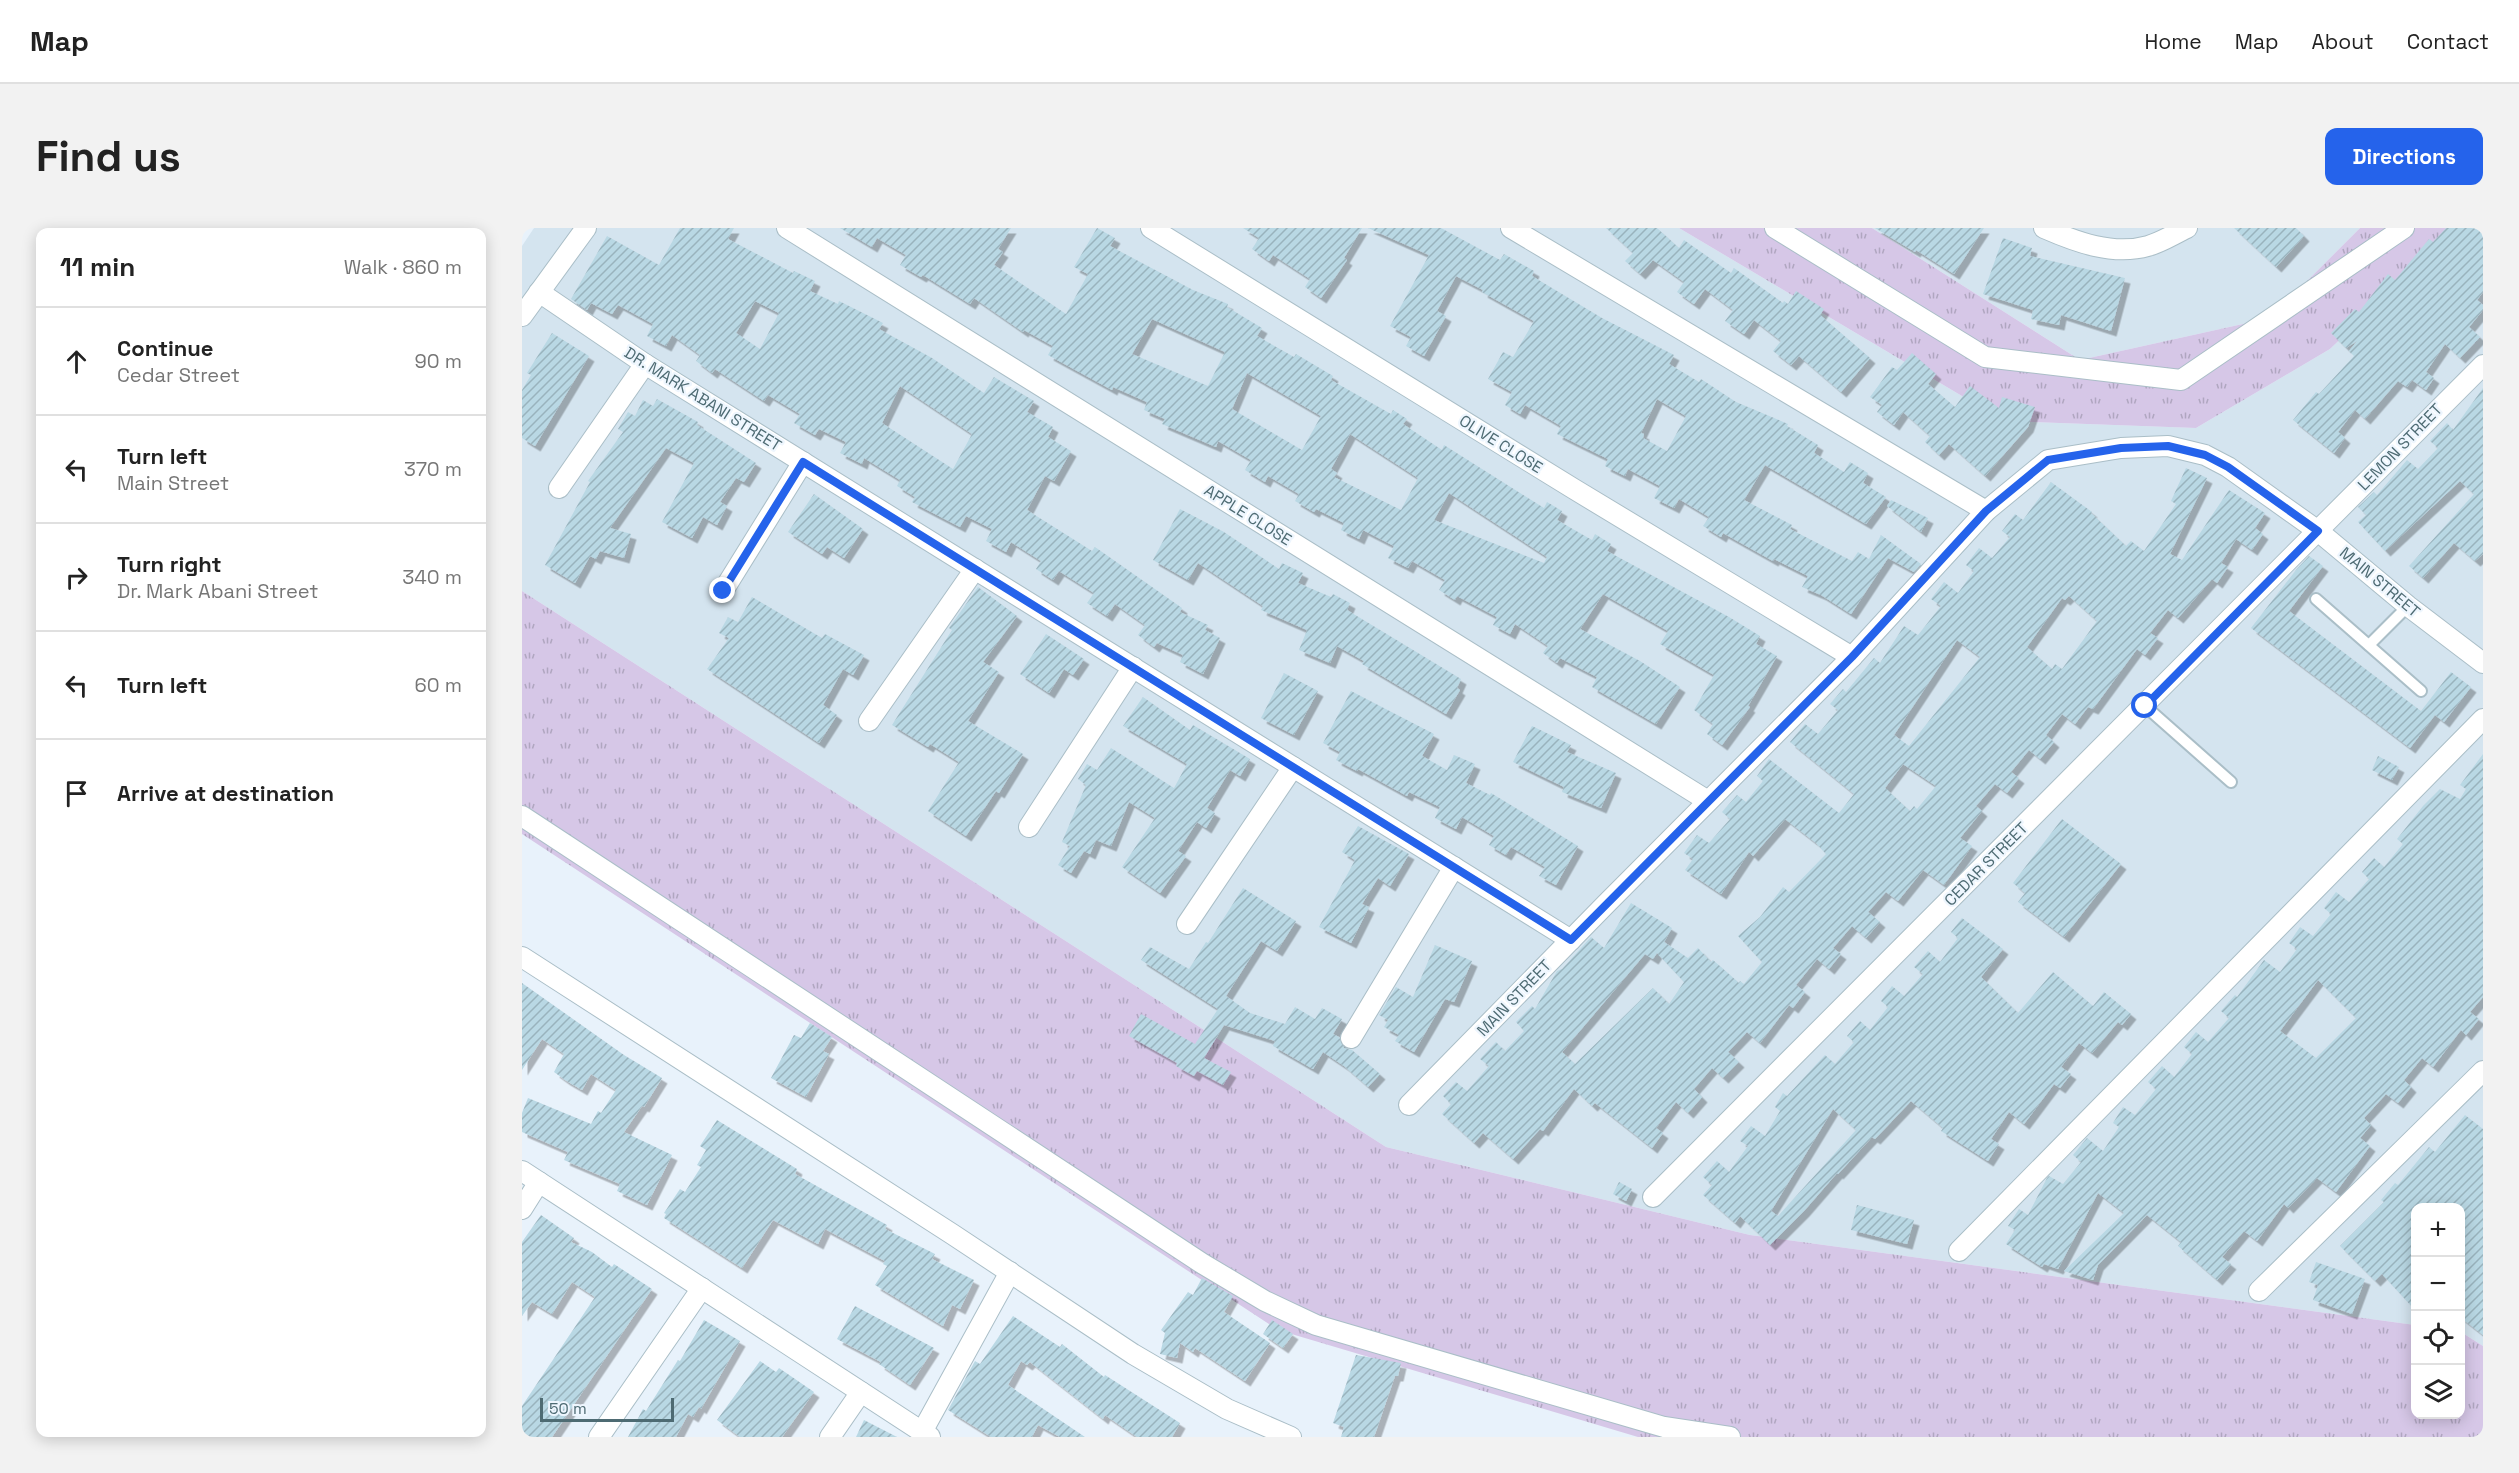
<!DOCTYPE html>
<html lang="en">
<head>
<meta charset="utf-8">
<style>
	body { margin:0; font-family:"Space Grotesk",sans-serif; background:#f2f2f2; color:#222 }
	.controls { position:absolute; right:18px; bottom:18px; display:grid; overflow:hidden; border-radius:12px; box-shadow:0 3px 15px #0003 }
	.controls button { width:54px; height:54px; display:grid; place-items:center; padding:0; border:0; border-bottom:2px solid #e0e0e0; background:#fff; color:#222; font:30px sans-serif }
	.scale { position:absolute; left:18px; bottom:15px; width:134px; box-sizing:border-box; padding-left:6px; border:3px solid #4e6b73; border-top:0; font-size:16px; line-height:21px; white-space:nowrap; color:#4e6b73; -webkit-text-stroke:4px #eef6fe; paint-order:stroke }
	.stop { position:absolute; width:18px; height:18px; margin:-14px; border:4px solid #2563eb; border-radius:50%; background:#fff }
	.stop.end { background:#2563eb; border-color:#fff; box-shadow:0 2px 6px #0008 }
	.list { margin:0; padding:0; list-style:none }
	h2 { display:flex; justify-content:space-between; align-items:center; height:78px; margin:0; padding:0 24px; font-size:26px }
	h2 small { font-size:20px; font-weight:400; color:#767676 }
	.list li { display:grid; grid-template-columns:39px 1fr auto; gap:18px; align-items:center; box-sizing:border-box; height:108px; padding:0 24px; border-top:2px solid #e0e0e0 }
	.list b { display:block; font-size:22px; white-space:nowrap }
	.list p { margin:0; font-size:20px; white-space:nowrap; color:#767676 }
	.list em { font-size:20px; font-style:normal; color:#767676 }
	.icon { flex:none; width:33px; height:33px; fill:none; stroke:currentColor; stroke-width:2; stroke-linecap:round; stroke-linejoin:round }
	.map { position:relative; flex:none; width:1961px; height:1209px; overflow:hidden; border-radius:12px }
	header { display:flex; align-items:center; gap:36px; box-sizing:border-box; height:84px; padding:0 30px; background:#fff; border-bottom:2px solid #e0e0e0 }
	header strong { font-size:28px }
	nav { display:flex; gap:33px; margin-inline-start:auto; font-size:21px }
	.intro { display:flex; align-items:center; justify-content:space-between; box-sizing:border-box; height:144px; padding:0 36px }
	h1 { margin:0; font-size:42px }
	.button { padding:15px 27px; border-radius:12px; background:#2563eb; color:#fff; font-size:21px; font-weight:700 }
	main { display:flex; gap:36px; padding:0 36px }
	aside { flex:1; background:#fff; border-radius:12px; box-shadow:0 3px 15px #0003 }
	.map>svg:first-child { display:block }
</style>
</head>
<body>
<header>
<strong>Map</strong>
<nav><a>Home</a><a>Map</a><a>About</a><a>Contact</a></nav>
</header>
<div class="intro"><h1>Find us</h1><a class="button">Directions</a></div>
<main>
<aside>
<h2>11 min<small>Walk · 860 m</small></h2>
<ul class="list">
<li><svg class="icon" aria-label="ahead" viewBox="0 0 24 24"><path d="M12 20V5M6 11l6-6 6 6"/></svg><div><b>Continue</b><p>Cedar Street</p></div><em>90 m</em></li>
<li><svg class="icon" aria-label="left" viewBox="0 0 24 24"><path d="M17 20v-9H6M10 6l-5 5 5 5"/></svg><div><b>Turn left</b><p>Main Street</p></div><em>370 m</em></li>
<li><svg class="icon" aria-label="right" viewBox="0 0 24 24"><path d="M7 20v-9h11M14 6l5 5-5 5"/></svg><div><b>Turn right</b><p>Dr. Mark Abani Street</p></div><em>340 m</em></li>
<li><svg class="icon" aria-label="left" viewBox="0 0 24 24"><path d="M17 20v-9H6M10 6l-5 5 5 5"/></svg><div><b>Turn left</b></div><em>60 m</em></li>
<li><svg class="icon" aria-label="arrive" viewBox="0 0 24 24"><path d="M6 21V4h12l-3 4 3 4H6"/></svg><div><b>Arrive at destination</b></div></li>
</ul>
</aside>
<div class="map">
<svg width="1961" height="1209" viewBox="0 0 1961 1209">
	<defs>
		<pattern id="grass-tufts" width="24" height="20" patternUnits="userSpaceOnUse" patternTransform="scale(1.5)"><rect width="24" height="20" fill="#d6c7e7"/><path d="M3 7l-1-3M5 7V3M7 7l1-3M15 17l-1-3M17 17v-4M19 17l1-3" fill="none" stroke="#b0a6c0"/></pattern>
		<pattern id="building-hatch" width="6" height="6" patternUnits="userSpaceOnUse" patternTransform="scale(1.5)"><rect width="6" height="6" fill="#b9d8e4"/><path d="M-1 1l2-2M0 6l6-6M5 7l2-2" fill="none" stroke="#99b3bd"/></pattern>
		<filter id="shadow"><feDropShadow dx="5.5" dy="5.5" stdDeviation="0" flood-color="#0004"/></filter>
	</defs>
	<rect width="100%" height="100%" fill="#e8f2fb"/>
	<g fill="#d4e4ef">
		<polygon points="12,0 1157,0 1482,193 1674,200 1808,121 1935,0 1961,0 1961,1118 1939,1104 1938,980 1894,980 1893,1097 1228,1007 864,919 0,363 0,18"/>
		<polygon points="1350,0 1838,0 1748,90 1558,132"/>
	</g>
	<g fill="url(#grass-tufts)">
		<polygon points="1157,0 1350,0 1558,132 1748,90 1838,0 1935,0 1808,121 1674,200 1482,193"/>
		<polygon points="0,363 864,919 1228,1007 1893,1097 1894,1186 1938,1186 1939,1104 1961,1118 1961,1209 1116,1209 756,1102 0,606"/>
	</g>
	<g fill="url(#building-hatch)" fill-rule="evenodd" filter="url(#shadow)">
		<path d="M158,0H212L206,11L271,45L272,43L293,53L288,63L316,76L317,73L361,95L357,101L410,130L462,165L472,149L512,173L505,184L531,199L526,209L549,223L532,253L523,248L505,282L570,323L573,319L660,380L658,384L686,397L683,402L698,410L681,446L658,434L661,427L635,415L632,419L616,407L623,397L593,376L585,388L565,375L572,365L537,343L531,352L514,341L519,333L489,314L484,324L464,313L470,301L444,288L438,299L390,274L393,269L375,258L378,252L342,230L340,236L318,225L324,214L297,201L293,207L272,195L278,186L246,167L242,173L193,141L190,145L174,133L178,127L150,107L144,118L125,108L131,96L96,77L90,86L69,75L65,82L49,71L85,8L137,37ZM233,73L257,85L238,121L214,105ZM378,158L450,206L431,241L360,195Z"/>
		<path d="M318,0H489L476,21L481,24L472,37L544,86L566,46L552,39L575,0L593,10L588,18L671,62L706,76L705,79L740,100L735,108L772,129L774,126L811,148L809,152L869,186L871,182L885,191L881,196L920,222L922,217L1022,280L1025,274L1040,283L1035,292L1070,312L1073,306L1089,316L1085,323L1207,389L1238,408L1234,416L1255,428L1226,478L1228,479L1200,517L1185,506L1191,496L1172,482L1192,447L1138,416L1146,403L1081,366L1058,401L1118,433L1158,459L1134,496L1070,459L1075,449L1038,430L1035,435L1021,425L1026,418L993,396L988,406L971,397L975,389L935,368L933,372L917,362L923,352L890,333L886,340L866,330L872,318L841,302L837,311L819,302L822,295L794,281L792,284L773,273L777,266L746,248L743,254L723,242L729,232L696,213L694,219L640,196L643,191L622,182L625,174L591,159L590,162L526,127L531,118L502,102L501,104L452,70L448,76L401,47L399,49L378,37L384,27L355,10L350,19ZM630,91L703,124L686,158L610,126ZM725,145L799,188L780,222L710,181ZM828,206L896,250L879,282L812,249L815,245L809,241ZM927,265L1025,329L1022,335L912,292Z"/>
		<polygon points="721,0 840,0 822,30 825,32 799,70 783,59 788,51 751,27 747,33 730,21 737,10"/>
		<path d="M846,0H919L978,32L982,26L1012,43L1010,48L1080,90L1152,127L1147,136L1177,154L1179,151L1214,174L1266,196L1265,198L1296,217L1292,225L1322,244L1328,234L1346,245L1341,255L1364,269L1344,296L1243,237L1222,272L1270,297L1268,301L1330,333L1336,324L1347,331L1359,307L1399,336L1392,344L1366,330L1329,386L1299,367L1280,359L1286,348L1252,331L1251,333L1201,305L1199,309L1181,298L1187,289L1157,271L1152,280L1132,270L1138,258L1106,241L1103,248L1083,238L1086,231L1035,206L1039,198L1003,177L998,186L983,177L990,164L966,151L981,124L991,129L1012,93L960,64L961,62L934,48L915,83L924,88L902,128L884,118L889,109L868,98L907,27ZM1135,171L1164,188L1145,223L1121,210L1122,206L1119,205Z"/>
		<polygon points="1084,0 1135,0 1157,20 1162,12 1209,45 1212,40 1261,75 1262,73 1266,76 1274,63 1302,81 1298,87 1348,130 1319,164 1277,128 1269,137 1251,123 1259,113 1232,92 1222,106 1203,93 1211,82 1183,61 1172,76 1155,64 1162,54 1131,32 1118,46 1103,33 1111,25"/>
		<polygon points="1353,0 1462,0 1432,46 1394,22 1393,24"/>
		<polygon points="1712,0 1774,0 1782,8 1754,39"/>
		<polygon points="1924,0 1961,0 1961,64 1955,72 1961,77 1961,82 1947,99 1958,109 1938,130 1923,116 1904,144 1912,150 1904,162 1890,152 1885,159 1876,153 1843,191 1833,182 1816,204 1823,210 1812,225 1771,192 1794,164 1797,166 1832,128 1827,123 1835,113 1824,120 1809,105 1833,81 1837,84 1866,46 1873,52 1907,11 1911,14"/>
		<polygon points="1481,10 1510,20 1508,28 1603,50 1589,103 1539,87 1537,97 1509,91 1511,82 1461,66"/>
		<polygon points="30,105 67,128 13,218 0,210 0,162 9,147 5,145"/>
		<polygon points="1390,125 1414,146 1406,156 1433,179 1448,158 1477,180 1480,169 1513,179 1506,199 1463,248 1427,216 1417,227 1403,214 1408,208 1381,184 1372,197 1355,184 1360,177 1348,169 1370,139 1375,142"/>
		<polygon points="1961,160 1961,326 1953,333 1932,315 1901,350 1887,338 1952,266 1938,253 1863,323 1836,294 1844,287 1836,279 1852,264 1855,267 1885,232 1896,241 1916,220 1908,213 1925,195 1931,202"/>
		<polygon points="135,171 176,194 175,197 234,235 222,254 214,250 198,274 205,278 195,297 181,289 170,310 140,294 172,235 144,220 88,300 109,306 102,330 78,323 74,331 68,328 53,355 23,337 68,254 66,253 101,204 96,201 106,184 113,188 121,172 131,178"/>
		<path d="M1664,240L1685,250L1648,326L1660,332L1707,262L1743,285L1733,300L1741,306L1730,322L1714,311L1699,335L1706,339L1695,355L1690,351L1656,390L1646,382L1628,405L1636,410L1623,427L1615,421L1571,481L1566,479L1553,496L1540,486L1524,507L1532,514L1518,531L1507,522L1489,544L1497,550L1485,565L1473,556L1454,578L1460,583L1438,610L1450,618L1422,657L1401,642L1376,673L1364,664L1346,684L1358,694L1344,710L1330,698L1311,720L1319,726L1307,741L1295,731L1274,757L1283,764L1271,780L1267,777L1238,815L1225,804L1206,824L1217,834L1201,850L1190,840L1172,861L1180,869L1166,885L1154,874L1134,900L1141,905L1130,920L1073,875L1070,878L1052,861L1021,903L1018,901L991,931L961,905L952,915L920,886L929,876L921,868L934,854L945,863L967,838L958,831L974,814L983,823L1002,803L994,794L1010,778L1013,781L1035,743L1040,741L1069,709L1082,720L1109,675L1150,700L1142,714L1166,730L1176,720L1189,734L1191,732L1217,755L1218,753L1222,756L1240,734L1216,708L1238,689L1261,659L1267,664L1304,626L1294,615L1263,591L1231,628L1227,624L1199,666L1163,642L1171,631L1162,625L1175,607L1187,615L1208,591L1200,584L1215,567L1224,574L1241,553L1235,548L1247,531L1317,585L1332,566L1268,514L1283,496L1296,506L1316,482L1308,476L1321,461L1324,464L1352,430L1358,435L1382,398L1396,407L1419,378L1409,371L1422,354L1436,365L1452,343L1444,337L1457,320L1470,330L1488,309L1480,303L1493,286L1501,292L1529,254L1570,284L1569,285L1604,318L1609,313L1622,323L1654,276L1649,273ZM1547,368L1575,393L1540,441L1533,436L1530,441L1505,419L1540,370L1543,372ZM1435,412L1458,429L1387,518L1372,507ZM1381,536L1414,558L1395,581L1392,578L1388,583L1363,560ZM1135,725L1162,754L1147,776L1131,760L1053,836L1040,824L1123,726L1131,731Z"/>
		<polygon points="292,266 341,301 322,330 305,319 300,326 266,304"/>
		<polygon points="1369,272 1406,290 1399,304 1365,278"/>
		<polygon points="658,281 702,304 757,341 760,335 781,345 776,355 809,369 811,366 828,375 825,382 939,451 935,460 938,462 924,486 840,436 842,433 815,418 808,435 777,422 785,402 739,382 741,378 676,335 666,352 631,332"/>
		<polygon points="1787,328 1801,338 1767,383 1899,483 1929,444 1949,459 1922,494 1913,487 1888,520 1729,400 1774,342"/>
		<polygon points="456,359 495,388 461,434 477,444 446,493 501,526 477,565 474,563 444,608 406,583 437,534 408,516 406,519 370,497 430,402 427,400"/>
		<polygon points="230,369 300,410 303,406 342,427 331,447 321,441 301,477 315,487 297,515 185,441 207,410 197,405 206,389 216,394"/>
		<polygon points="524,406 562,431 551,447 542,441 527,465 498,446"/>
		<polygon points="762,445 796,463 772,507 739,490"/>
		<polygon points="829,463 912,506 900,528 925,542 932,527 953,536 944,555 968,567 969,565 1056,618 1034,657 1017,648 1023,639 989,619 984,627 967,617 972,608 940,589 934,601 913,590 918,579 887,564 885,568 836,541 835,543 814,532 818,524 801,515"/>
		<polygon points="621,469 668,502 671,497 728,531 718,548 708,542 685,580 693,585 684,600 675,594 656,623 664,628 638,665 600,639 633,590 607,574 589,618 574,612 568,626 562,623 549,645 536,637 548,618 540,614 564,557 556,551 565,536 575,542 589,520 652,560 665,536 601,498"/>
		<polygon points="1010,498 1049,517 1045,524 1094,545 1079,580 1040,564 1042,559 991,534"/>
		<path d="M1961,526V769L1948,784L1957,791L1944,807L1939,802L1911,839L1900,830L1882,852L1889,859L1876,875L1864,866L1842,890L1849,897L1838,910L1848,918L1814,964L1795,950L1766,980L1762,976L1735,1013L1722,1003L1700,1029L1709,1036L1695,1052L1656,1018L1659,1014L1625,987L1576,1037L1571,1052L1542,1043L1602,985L1576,965L1536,1041L1522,1036L1520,1039L1484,1016L1493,1002L1486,998L1497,981L1506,987L1525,950L1527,948L1541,956L1559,934L1551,927L1565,910L1581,923L1597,899L1591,895L1601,879L1613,887L1634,861L1626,854L1640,838L1652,849L1670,826L1662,819L1674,804L1686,814L1707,790L1699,783L1713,767L1715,769L1742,732L1758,744L1775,721L1767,715L1778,699L1791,708L1809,686L1802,680L1814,664L1827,674L1847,651L1840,644L1852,630L1862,639L1881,616L1875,611L1901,578L1918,561L1938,571L1944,561L1938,557ZM1796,752L1834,790L1794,830L1758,803Z"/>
		<polygon points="1856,528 1877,539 1870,552 1850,542"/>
		<polygon points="1540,591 1599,636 1542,709 1496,674 1503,665 1491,655"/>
		<polygon points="836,598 887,626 868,658 856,650 840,676 847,679 829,715 797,699 833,632 820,624"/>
		<polygon points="721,660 774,693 755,723 739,713 704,768 728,785 763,796 773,779 793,791 800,780 820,791 811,806 817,809 822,820 830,822 858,846 846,859 822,838 801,824 791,841 751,818 753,813 702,797 682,830 709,844 701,857 675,843 672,848 654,838 655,835 607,808 619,786 673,816 696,781 619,732 628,719 667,741 684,714 686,715"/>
		<path d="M1440,690L1481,721L1459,749L1496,785L1531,744L1571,778L1582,764L1609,786L1600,797L1596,794L1570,825L1557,815L1539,839L1549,846L1538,860L1532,856L1502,896L1487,884L1469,911L1477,916L1466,933L1419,903L1421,900L1389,873L1353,911L1350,909L1316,946L1315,945L1282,983L1248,1017L1218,988L1213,995L1181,967L1190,957L1181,949L1195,933L1207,944L1226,918L1218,913L1229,898L1243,908L1258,883L1253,879L1261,865L1265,868L1303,827L1313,836L1332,814L1325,808L1338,793L1348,802L1366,779L1359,773L1370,758L1382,768L1401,746L1392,739L1406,723L1418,734L1436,710L1429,704ZM1311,881L1334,902L1256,988L1249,983Z"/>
		<polygon points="913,717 950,733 932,774 923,771 892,824 873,813 877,807 862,799 866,792 857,787 874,759 891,769"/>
		<polygon points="0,755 102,827 140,850 122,879 120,878 102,904 150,927 125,977 95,963 98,956 42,932 46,924 0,904 0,885 6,870 69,896 76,883 79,885 94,862 69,846 60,862 43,852 32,844 42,826 20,811 0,842"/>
		<polygon points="288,795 310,809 301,823 307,826 284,869 249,850 272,807 279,810"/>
		<polygon points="1943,887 1961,901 1961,1107 1938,1089 1938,980 1893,980 1893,1082 1860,1046 1853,1053 1818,1018 1862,974 1859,972 1873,955 1876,957 1907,919 1913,924"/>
		<polygon points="195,892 275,941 273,946 365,997 363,1001 413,1026 410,1031 452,1052 438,1081 430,1077 421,1098 353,1057 365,1038 361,1036 363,1033 303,1001 296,1016 251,992 220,1040 142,990 144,986 142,985 158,961 163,964 179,939 175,937 184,922 178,918"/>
		<polygon points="1097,954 1110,961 1104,973 1091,966"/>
		<polygon points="1335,977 1392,992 1385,1016 1329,1002"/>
		<polygon points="19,987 52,1010 49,1014 70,1024 90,1039 92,1036 130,1061 30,1209 6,1209 0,1205 0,1178 73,1069 50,1054 30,1086 10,1074 0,1088 0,1014"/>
		<polygon points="1794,1034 1843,1051 1830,1086 1791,1072 1796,1057 1787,1054"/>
		<polygon points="680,1050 711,1068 702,1084 748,1115 723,1153 673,1120 671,1124 658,1115 655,1130 638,1126 643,1105 639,1102 666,1064 671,1067"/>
		<polygon points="333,1078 412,1120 388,1157 357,1136 359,1134 315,1111"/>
		<polygon points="491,1088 538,1119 540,1116 582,1149 583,1147 658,1195 650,1209 615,1209 583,1187 581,1191 508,1134 505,1137 499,1133 486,1157 563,1209 538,1209 516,1197 510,1209 469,1209 426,1182 453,1133 458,1136"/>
		<polygon points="182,1092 218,1113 179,1181 177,1179 171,1189 166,1186 154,1209 106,1209 121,1181 124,1183 156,1132 158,1133"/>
		<polygon points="750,1092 771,1106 761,1120 741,1106"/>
		<polygon points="834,1127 879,1135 876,1148 873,1148 852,1209 819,1209 822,1199 811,1195"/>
		<polygon points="238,1133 254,1144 257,1140 292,1164 260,1209 218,1209 195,1192"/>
		<polygon points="342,1192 375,1209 334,1209"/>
	</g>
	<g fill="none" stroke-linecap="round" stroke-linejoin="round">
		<defs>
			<g id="service">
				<polyline points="1794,371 1899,463"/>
				<polyline points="1847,417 1886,378"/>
				<polyline points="1623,478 1709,554"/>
			</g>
			<g id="minor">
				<polyline points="265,0 1186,573"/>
				<polyline points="629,0 1052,261 1330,429"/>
				<polyline points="989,0 1464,283"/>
				<polyline points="1253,0 1463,129 1659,152 1882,0"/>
				<path d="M1522,0C1554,14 1591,28 1626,18C1640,14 1652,6 1665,0"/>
				<polyline points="17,64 123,136 1049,712"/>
				<polyline points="0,88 64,0"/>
				<polyline points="37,260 123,136"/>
				<polyline points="201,363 281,234"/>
				<polyline points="347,493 453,341"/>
				<polyline points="0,588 681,1036 743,1073 794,1097 1142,1199 1208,1209"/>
				<polyline points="507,599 611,439"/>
				<polyline points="665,696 771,539"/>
				<polyline points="0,729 430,1006 611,1126 705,1181 769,1209"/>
				<polyline points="829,810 932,639"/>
				<polyline points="887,877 1084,676 1330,429 1464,283 1526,232 1599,220 1646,218 1683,227 1706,239 1796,303 1886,378 1961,435"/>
				<polyline points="0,943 408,1209"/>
				<polyline points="1131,969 1961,137"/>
				<polyline points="0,981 17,954"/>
				<polyline points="1437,1023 1961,491"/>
				<polyline points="1737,1063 1961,843"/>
				<polyline points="400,1204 488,1044"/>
				<polyline points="77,1209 180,1060"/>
				<polyline points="308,1209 339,1164"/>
			</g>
		</defs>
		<use href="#service" stroke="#aabec7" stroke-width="14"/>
		<use href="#minor" stroke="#aabec7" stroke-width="22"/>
		<use href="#service" stroke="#fff" stroke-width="10"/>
		<use href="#minor" stroke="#fff" stroke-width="20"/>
	</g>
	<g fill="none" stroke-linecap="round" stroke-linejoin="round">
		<polyline stroke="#2563eb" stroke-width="8" points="201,363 281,234 1049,712 1330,429 1464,283 1526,232 1599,220 1646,218 1683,227 1706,239 1796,303 1623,478"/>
	</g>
	<g text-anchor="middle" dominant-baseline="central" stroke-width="4.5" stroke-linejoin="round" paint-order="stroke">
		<g font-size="16" fill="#4e6b73" stroke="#eef6fe">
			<text transform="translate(181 171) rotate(32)">DR. MARK ABANI STREET</text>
			<text transform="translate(979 216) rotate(32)">OLIVE CLOSE</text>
			<text transform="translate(1878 219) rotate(-46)">LEMON STREET</text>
			<text transform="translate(726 287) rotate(32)">APPLE CLOSE</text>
			<text transform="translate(1858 354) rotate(40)">MAIN STREET</text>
			<text transform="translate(1464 636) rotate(-45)">CEDAR STREET</text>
			<text transform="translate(992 770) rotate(-46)">MAIN STREET</text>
		</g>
	</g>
</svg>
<div class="controls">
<button>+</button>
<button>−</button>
<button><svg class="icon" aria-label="locate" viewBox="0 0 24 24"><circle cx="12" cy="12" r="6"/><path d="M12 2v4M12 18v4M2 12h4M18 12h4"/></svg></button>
<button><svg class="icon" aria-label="layers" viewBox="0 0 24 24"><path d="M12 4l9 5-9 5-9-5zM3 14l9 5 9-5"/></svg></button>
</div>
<div class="scale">50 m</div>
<div class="stop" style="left:1623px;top:478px"></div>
<div class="stop end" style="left:201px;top:363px"></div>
</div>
</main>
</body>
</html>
